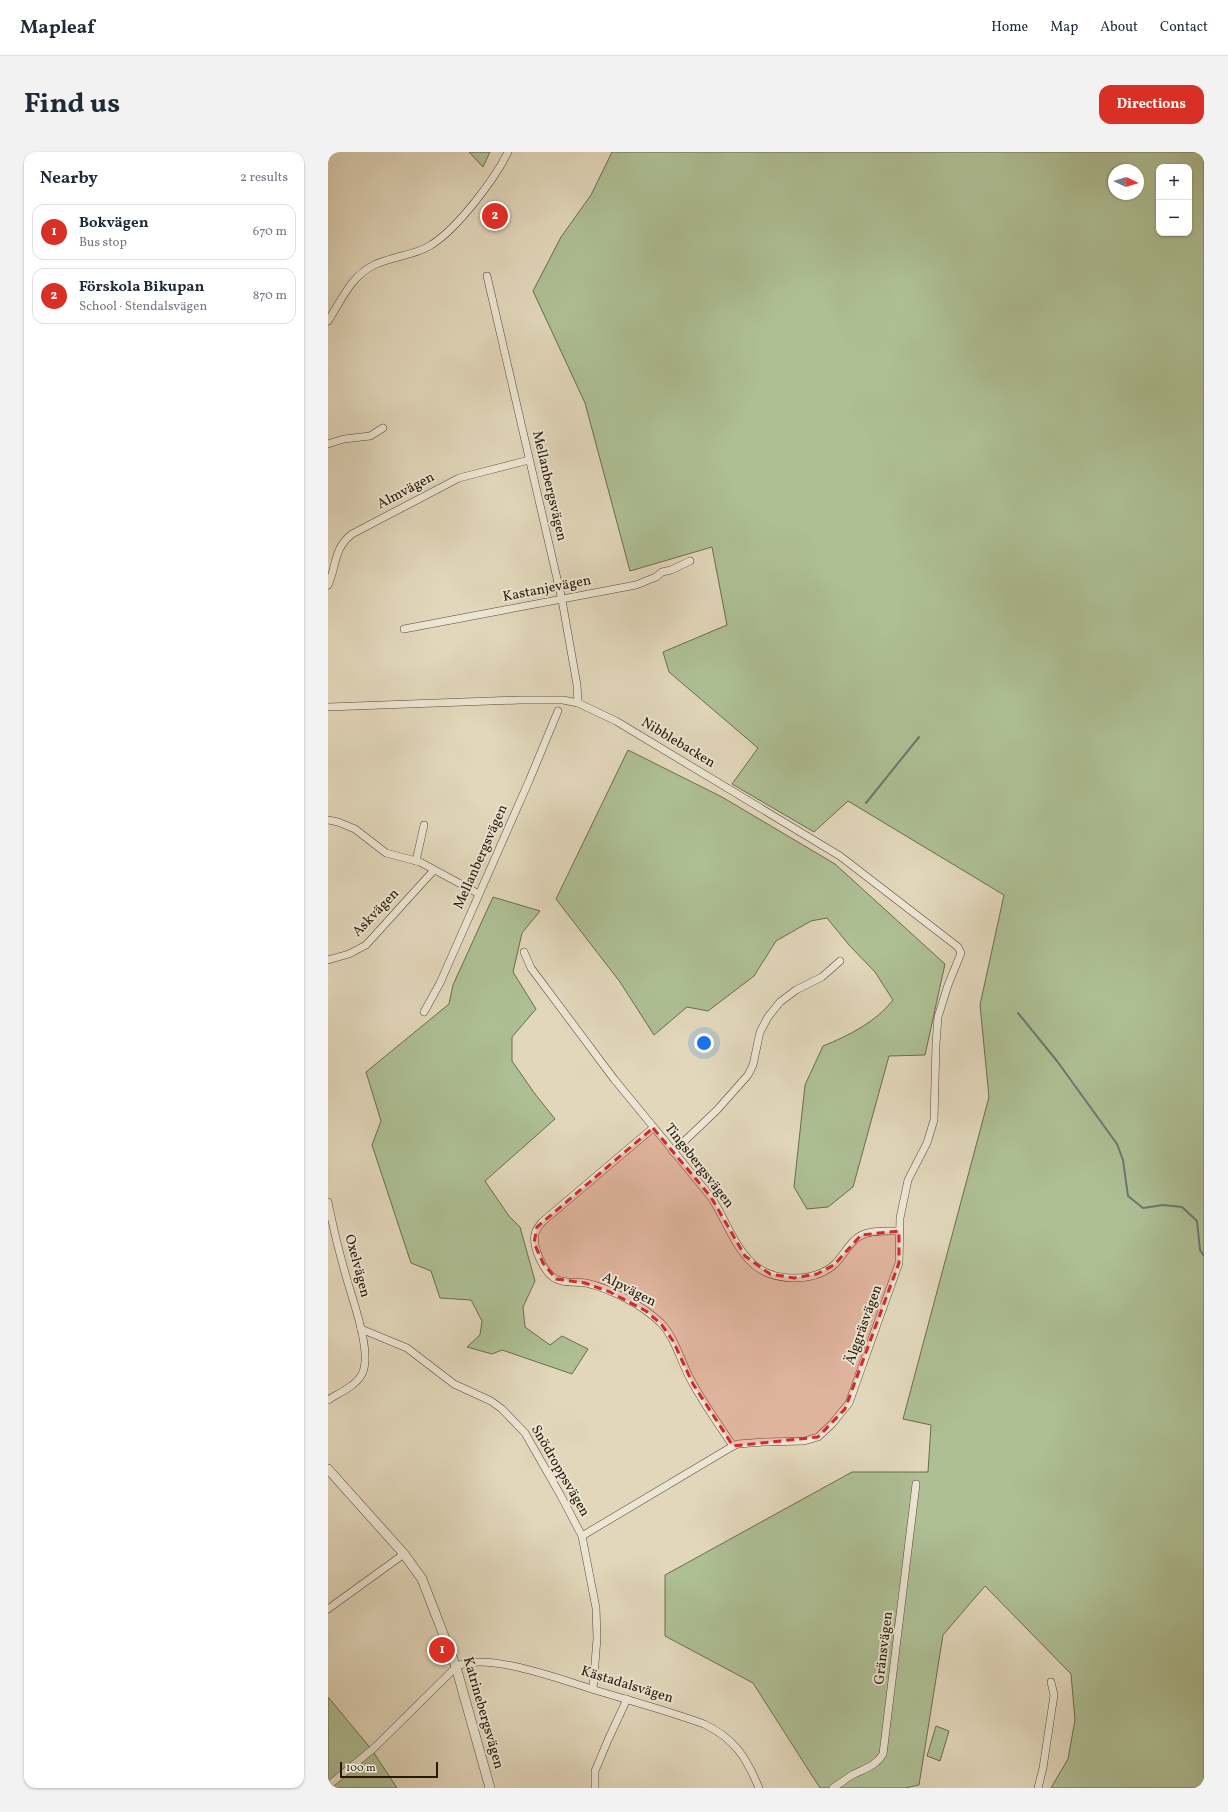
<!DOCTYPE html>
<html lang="en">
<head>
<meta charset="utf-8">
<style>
	body { margin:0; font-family:Vollkorn,serif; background:#f2f2f3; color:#1f2937 }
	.controls { position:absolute; right:12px; top:12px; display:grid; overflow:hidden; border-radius:8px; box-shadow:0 1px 3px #0004 }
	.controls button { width:36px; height:36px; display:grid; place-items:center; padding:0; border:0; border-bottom:1px solid #e0e1e3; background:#fff; color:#1f2937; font:20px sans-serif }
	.compass { position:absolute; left:780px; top:12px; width:36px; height:36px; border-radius:50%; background:#fff; box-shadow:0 1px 3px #0004; rotate:94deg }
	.scale { position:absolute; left:12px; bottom:10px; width:98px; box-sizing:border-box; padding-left:4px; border:2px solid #271809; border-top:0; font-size:11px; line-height:14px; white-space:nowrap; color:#271809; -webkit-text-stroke:3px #ece5d3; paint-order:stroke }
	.you { position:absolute; left:376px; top:891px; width:14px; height:14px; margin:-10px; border:3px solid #fff; border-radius:50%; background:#1a73e8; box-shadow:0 0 0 6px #1a73e833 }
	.badge { display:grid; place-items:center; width:26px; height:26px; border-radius:50%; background:#d93025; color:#fff; font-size:13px; font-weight:700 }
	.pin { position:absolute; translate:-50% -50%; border:2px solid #fff; box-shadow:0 1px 4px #0006 }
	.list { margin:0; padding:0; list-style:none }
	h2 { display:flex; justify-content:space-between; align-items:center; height:52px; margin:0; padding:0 16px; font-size:17px }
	h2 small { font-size:13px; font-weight:400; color:#747a83 }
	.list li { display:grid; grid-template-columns:26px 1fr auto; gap:12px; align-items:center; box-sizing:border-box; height:56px; margin:0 8px 8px; padding:0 8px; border:1px solid #e0e1e3; border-radius:12px }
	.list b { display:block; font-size:15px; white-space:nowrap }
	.list p { margin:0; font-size:13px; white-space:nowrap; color:#747a83 }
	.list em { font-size:13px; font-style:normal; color:#747a83 }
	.map { position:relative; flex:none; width:876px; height:1636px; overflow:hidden; border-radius:12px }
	header { display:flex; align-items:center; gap:24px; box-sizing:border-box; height:56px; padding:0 20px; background:#fff; border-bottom:1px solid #e0e1e3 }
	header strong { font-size:19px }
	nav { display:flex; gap:22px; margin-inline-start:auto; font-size:14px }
	.intro { display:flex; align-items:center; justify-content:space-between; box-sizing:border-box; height:96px; padding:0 24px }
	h1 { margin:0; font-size:28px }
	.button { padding:10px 18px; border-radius:12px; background:#d93025; color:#fff; font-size:14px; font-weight:700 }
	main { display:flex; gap:24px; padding:0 24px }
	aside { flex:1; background:#fff; border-radius:12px; box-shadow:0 1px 3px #0004 }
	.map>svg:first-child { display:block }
</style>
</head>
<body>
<header>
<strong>Mapleaf</strong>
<nav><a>Home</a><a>Map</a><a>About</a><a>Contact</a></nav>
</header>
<div class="intro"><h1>Find us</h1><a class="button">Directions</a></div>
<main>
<aside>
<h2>Nearby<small>2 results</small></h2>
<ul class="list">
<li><span class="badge">1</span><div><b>Bokvägen</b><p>Bus stop</p></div><em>670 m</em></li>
<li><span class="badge">2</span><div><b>Förskola Bikupan</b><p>School · Stendalsvägen</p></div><em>870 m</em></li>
</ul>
</aside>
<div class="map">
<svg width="876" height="1636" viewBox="0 0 876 1636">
	<rect width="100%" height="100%" fill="#e2d7bb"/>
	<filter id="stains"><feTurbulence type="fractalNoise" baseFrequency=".005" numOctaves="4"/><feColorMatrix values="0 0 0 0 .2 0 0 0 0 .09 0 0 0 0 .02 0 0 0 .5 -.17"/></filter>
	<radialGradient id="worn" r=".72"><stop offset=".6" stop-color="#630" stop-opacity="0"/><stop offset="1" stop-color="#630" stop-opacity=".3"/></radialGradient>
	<g fill="#aebf94" stroke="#6a6c4e" fill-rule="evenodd">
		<polygon points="141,0 162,0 155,15"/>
		<path d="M284,0H876V1636H723L740,1607L747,1568L743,1522L657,1434L615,1483L591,1633L577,1636H492L425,1531L337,1484V1423L524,1320H600L603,1273L575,1267L661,945L652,853L676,743L520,649L486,680L404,632L430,596L341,520L335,500L399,473L384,395L302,419L257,251L205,139L233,85L263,43ZM831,15H861V81H831ZM786,18H810V42H786Z"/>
		<path d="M300,598L394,645L507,712L617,812L597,903L561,904L525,1035L500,1055L479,1057L466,1035L477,933L495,894C520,884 548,870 565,848L547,820L521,793L499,766L483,769L448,789L426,824L380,859L359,855L326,883L292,830L228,747Z"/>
		<polygon points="165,745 212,759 194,781 185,820 208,857 184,885 184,909 207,942 227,967 157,1029 181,1064 192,1075 207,1129 195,1155 197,1175 222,1193 234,1184 260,1197 244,1222 174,1198 164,1202 139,1195 152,1183 154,1169 143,1148 112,1146 103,1119 83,1111 44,993 53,969 38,920 121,852 125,833"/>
		<polygon points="0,1545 44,1598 69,1636 0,1636"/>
		<polygon points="608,1574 621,1579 612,1609 599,1604"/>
	</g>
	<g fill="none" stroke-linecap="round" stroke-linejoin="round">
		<g stroke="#6a7871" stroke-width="2">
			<polyline points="538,651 591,585"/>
			<polyline points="690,861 729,909 789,992 795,1008 800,1044 815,1056 835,1053 854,1055 869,1069 872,1098 876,1104"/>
		</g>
		<defs>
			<g id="minor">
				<polyline points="159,124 234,448 249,533 250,551"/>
				<path d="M0,169C13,149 23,124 46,113C64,104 86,104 103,93C129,77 167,27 180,0"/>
				<polyline points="0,292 16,287 42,284 55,276"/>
				<path d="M0,433C9,414 5,397 24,382L131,326L201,308"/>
				<polyline points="76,477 308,433 328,425 334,420 343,418 362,409"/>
				<polyline points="0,555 192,548 235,548 250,551 288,569 512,704 630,795 633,801 620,833 610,865 608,892 606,968 599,991 580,1028 572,1066 571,1111 521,1251 504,1272 490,1285 476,1289 436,1290 410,1292 405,1294 254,1384"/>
				<polyline points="0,668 10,670 27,677 58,701 92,710 151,742"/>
				<polyline points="88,709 96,673"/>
				<path d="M196,800L203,816L286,927L383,1045C397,1066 405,1092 423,1110C444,1131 486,1131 507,1112C516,1103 521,1090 532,1084C542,1078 559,1079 571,1079"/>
				<polyline points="0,808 21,802 38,793 106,718"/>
				<polyline points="96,860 112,831 201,629 230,559"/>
				<path d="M325,976L214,1070C211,1074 208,1077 207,1082C204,1095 216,1121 228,1127C237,1132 248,1129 258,1131C284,1137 314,1153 333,1171C348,1187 353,1211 364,1230C376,1252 391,1273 405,1294"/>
				<polyline points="345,1000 389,958 420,923 425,913 432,880 440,865 452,850 468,838 494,825 512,809"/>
				<path d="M0,1050C5,1075 11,1100 18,1124C24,1147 45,1201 34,1222C28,1234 11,1241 0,1248"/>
				<polyline points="33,1177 79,1196 126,1232 163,1249 174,1257 197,1281 233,1344 254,1384 268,1456 269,1486 265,1537"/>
				<polyline points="0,1457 76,1402"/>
				<path d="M0,1634L46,1596L128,1515C156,1498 237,1529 267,1538C303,1549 340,1559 376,1572C407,1587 418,1605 431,1636"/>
				<polyline points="267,1636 267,1619 280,1588 299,1547"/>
				<path d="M505,1636C511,1632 518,1627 524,1623C536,1617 548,1614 555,1602L588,1332"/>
				<polyline points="710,1636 715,1616 726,1543 723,1530"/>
			</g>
			<polyline id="tertiary" points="0,1317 76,1402 94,1427 128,1515 162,1636"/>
		</defs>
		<use href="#minor" stroke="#564836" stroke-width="8"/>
		<use href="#tertiary" stroke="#564836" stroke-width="10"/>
		<use href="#minor" stroke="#ece5d3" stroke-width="7"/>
		<use href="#tertiary" stroke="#ece5d3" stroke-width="9"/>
	</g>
	<path fill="#d62828" fill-opacity="0.2" stroke="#d62828" stroke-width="3" stroke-dasharray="8 5" stroke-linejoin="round" d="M325,976L383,1045L417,1104L442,1122L466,1126L489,1122L506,1113L533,1083L571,1079V1111L517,1257L490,1285L405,1294L365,1232L345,1189L333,1172L318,1159L282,1140L257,1131L228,1127L215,1111L206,1091L209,1075Z"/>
	<g text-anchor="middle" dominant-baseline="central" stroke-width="4" stroke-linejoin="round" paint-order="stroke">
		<g font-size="14" fill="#271809" stroke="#ece5d3">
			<text transform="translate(221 334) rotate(77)">Mellanbergsvägen</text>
			<text transform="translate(78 339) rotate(-28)">Almvägen</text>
			<text transform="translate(219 437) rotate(-11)">Kastanjevägen</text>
			<text transform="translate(350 591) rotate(31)">Nibblebacken</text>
			<text transform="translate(153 705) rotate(-66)">Mellanbergsvägen</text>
			<text transform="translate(48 761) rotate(-46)">Askvägen</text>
			<text transform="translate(371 1014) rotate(52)">Tingsbergsvägen</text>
			<text transform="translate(29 1114) rotate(75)">Oxelvägen</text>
			<text transform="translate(301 1138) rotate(27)">Alpvägen</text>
			<text transform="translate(536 1173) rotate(-70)">Älggräsvägen</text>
			<text transform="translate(232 1319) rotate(60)">Snödroppsvägen</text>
			<text transform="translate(556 1496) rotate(-83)">Gränsvägen</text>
			<text transform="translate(299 1533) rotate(17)">Kästadalsvägen</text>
			<text transform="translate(155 1561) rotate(74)">Katrinebergsvägen</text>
		</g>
	</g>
	<rect width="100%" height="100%" filter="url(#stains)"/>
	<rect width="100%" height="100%" fill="url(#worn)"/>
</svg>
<div class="controls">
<button>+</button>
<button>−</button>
</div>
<svg class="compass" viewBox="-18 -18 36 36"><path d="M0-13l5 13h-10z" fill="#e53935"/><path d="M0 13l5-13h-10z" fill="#747a83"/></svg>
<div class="scale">100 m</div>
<div class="you"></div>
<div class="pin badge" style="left:114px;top:1498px">1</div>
<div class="pin badge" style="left:167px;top:64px">2</div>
</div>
</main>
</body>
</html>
